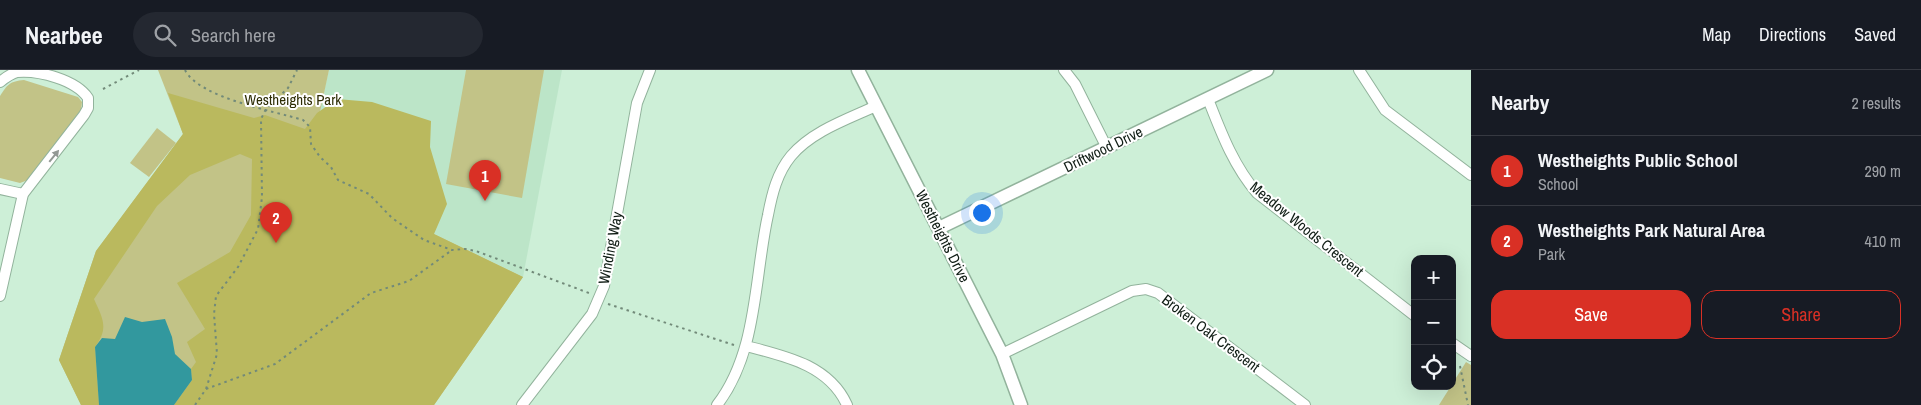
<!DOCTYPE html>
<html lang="en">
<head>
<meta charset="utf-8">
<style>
	body { margin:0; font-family:"Archivo Narrow",sans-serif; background:#242831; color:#f1f3f6 }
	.controls { position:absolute; right:15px; bottom:15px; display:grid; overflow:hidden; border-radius:10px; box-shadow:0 5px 20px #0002 }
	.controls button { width:45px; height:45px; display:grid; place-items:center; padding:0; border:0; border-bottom:1px solid #363941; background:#171b24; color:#f1f3f6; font:25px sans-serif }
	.you { position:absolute; left:981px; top:142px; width:18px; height:18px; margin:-12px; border:4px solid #fff; border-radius:50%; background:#1a73e8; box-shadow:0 0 0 8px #1a73e833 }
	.badge { display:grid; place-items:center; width:32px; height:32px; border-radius:50%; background:#d93025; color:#fff; font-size:16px; font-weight:700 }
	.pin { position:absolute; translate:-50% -41px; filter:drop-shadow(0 1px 2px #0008) }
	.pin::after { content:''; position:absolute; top:26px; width:18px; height:15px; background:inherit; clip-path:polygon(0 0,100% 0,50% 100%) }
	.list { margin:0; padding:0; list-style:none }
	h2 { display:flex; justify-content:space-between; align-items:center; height:65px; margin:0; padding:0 20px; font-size:21px }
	h2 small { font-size:16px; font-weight:400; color:#9ea1a6 }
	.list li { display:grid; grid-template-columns:32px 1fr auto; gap:15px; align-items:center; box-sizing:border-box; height:70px; padding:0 20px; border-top:1px solid #363941 }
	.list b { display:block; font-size:19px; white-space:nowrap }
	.list p { margin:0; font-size:16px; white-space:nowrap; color:#9ea1a6 }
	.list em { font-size:16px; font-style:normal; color:#9ea1a6 }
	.actions { display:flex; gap:10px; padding:15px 20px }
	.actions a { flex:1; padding:11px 0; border:1px solid #d93025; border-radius:15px; text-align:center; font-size:18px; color:#d93025 }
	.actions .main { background:#d93025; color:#fff }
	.icon { flex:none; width:28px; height:28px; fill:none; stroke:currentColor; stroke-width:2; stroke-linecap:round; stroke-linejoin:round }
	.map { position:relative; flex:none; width:1471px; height:335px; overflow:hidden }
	header { display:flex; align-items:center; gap:30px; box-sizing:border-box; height:70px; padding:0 25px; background:#171b24; border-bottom:1px solid #363941 }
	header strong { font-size:24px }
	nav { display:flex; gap:28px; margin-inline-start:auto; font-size:18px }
	.search { width:350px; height:45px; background:#242831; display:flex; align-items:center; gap:12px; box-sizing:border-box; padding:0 18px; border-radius:28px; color:#9ea1a6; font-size:19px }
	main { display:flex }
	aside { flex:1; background:#171b24 }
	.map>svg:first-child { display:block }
</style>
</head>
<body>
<header>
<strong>Nearbee</strong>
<div class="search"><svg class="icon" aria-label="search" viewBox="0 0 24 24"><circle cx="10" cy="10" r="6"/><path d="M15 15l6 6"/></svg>Search here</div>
<nav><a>Map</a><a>Directions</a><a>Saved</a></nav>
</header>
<main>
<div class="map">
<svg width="1471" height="335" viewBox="0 0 1471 335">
	<rect width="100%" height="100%" fill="#cdefd7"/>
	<polygon fill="#bce5c8" points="329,0 562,0 523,207 434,164 314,65"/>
	<g fill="#c2c387">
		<polygon points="158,0 329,0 315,65 434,164 523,207 434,335 81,335 59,290 96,181 183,64"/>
		<polygon points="466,0 544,0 522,128 446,114"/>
		<path d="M24,10L78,27L82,32L81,41L28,110L20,113L0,108V26C7,15 10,11 24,10Z"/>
		<polygon points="157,58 176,73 149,107 130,93"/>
		<polygon points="1466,292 1471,295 1471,335 1439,335"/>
	</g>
	<path fill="#bab95e" d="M168,23L254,48L265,45L305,59L317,43L337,29L372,32L431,51L430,77L447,134L434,164L523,207L434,335H174L192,310L191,299L196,292L187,272L205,259L177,213L230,182L251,145L252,89L240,84L190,105L157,136L94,229C103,249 109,258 95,277L99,335H81L59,290L96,181L183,64Z"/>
	<polygon fill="#32989e" points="125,247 142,252 165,249 172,267 175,284 191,299 192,310 174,335 99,335 95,277 102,268 115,269"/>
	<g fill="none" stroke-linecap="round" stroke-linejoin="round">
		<defs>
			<g id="minor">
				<polyline points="1064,0 1075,14 1106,76"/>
				<polyline points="1359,0 1385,40 1471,105"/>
				<path d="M0,12C5,8 10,4 17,2C39,0 76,10 88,28V38L84,45L23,124L0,226"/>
				<path d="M1208,29C1221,62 1233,95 1257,123L1415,246"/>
				<polyline points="0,119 23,124"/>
				<polyline points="1452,273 1471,286"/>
				<path d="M746,276C785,286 829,295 847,335"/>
				<polyline points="1002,284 1132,221 1146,219 1158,223 1305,335"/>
				<polyline points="522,335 592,244 604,216 637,33 650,0"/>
				<path d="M717,335C758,282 754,208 768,145C772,124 777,103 791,86C812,61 848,49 876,36"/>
			</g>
			<g id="tertiary">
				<polyline points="858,0 1002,284 1021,335"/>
				<polyline points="939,158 1267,0"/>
			</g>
		</defs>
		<use href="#minor" stroke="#92b39c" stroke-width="12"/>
		<use href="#tertiary" stroke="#92b39c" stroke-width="15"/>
		<g stroke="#728a79" stroke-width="2" stroke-dasharray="2.5 4" stroke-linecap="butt">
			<path d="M185,0C199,28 274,41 303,50L310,57L311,74L320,87L331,97L338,110L369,124L392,148L424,170L452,180L465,179L476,181L589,223"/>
			<polyline points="103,19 139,0"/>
			<polyline points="608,234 734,275"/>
			<polyline points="1460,296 1468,335"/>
			<polyline points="206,319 275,294 371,223 409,211 452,180"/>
			<polyline points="195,335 206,319 217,284 214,244 216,226 238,197 258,159 262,127 261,49 266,39 288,18 297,0"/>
		</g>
		<use href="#minor" stroke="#fff" stroke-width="10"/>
		<use href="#tertiary" stroke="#fff" stroke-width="12"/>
	</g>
	<defs><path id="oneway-solid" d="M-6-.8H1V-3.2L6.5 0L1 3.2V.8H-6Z" transform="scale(1.25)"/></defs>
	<use fill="#939995" href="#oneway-solid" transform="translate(54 86) rotate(-51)"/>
	<g text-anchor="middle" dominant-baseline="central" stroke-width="4" stroke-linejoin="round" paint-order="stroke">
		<g font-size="15" fill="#2e2d05" stroke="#fff">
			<text x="293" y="29">Westheights Park</text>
		</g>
		<g font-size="15" fill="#0f1c14" stroke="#fff">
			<text transform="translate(1103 79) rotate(-26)">Driftwood Drive</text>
			<text transform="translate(1307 159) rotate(39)">Meadow Woods Crescent</text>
			<text transform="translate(943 166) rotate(63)">Westheights Drive</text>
			<text transform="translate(610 178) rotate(-79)">Winding Way</text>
			<text transform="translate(1211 263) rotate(37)">Broken Oak Crescent</text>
		</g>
	</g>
</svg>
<div class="controls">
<button>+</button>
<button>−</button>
<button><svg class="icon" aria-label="locate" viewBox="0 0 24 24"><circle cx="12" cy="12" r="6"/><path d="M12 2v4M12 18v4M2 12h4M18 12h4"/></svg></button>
</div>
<div class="you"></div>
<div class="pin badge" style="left:485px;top:131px">1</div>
<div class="pin badge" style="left:276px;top:173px">2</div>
</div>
<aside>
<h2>Nearby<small>2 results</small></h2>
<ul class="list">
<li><span class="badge">1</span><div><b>Westheights Public School</b><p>School</p></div><em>290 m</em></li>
<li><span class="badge">2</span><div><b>Westheights Park Natural Area</b><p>Park</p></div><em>410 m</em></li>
</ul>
<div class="actions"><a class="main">Save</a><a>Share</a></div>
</aside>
</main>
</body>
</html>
